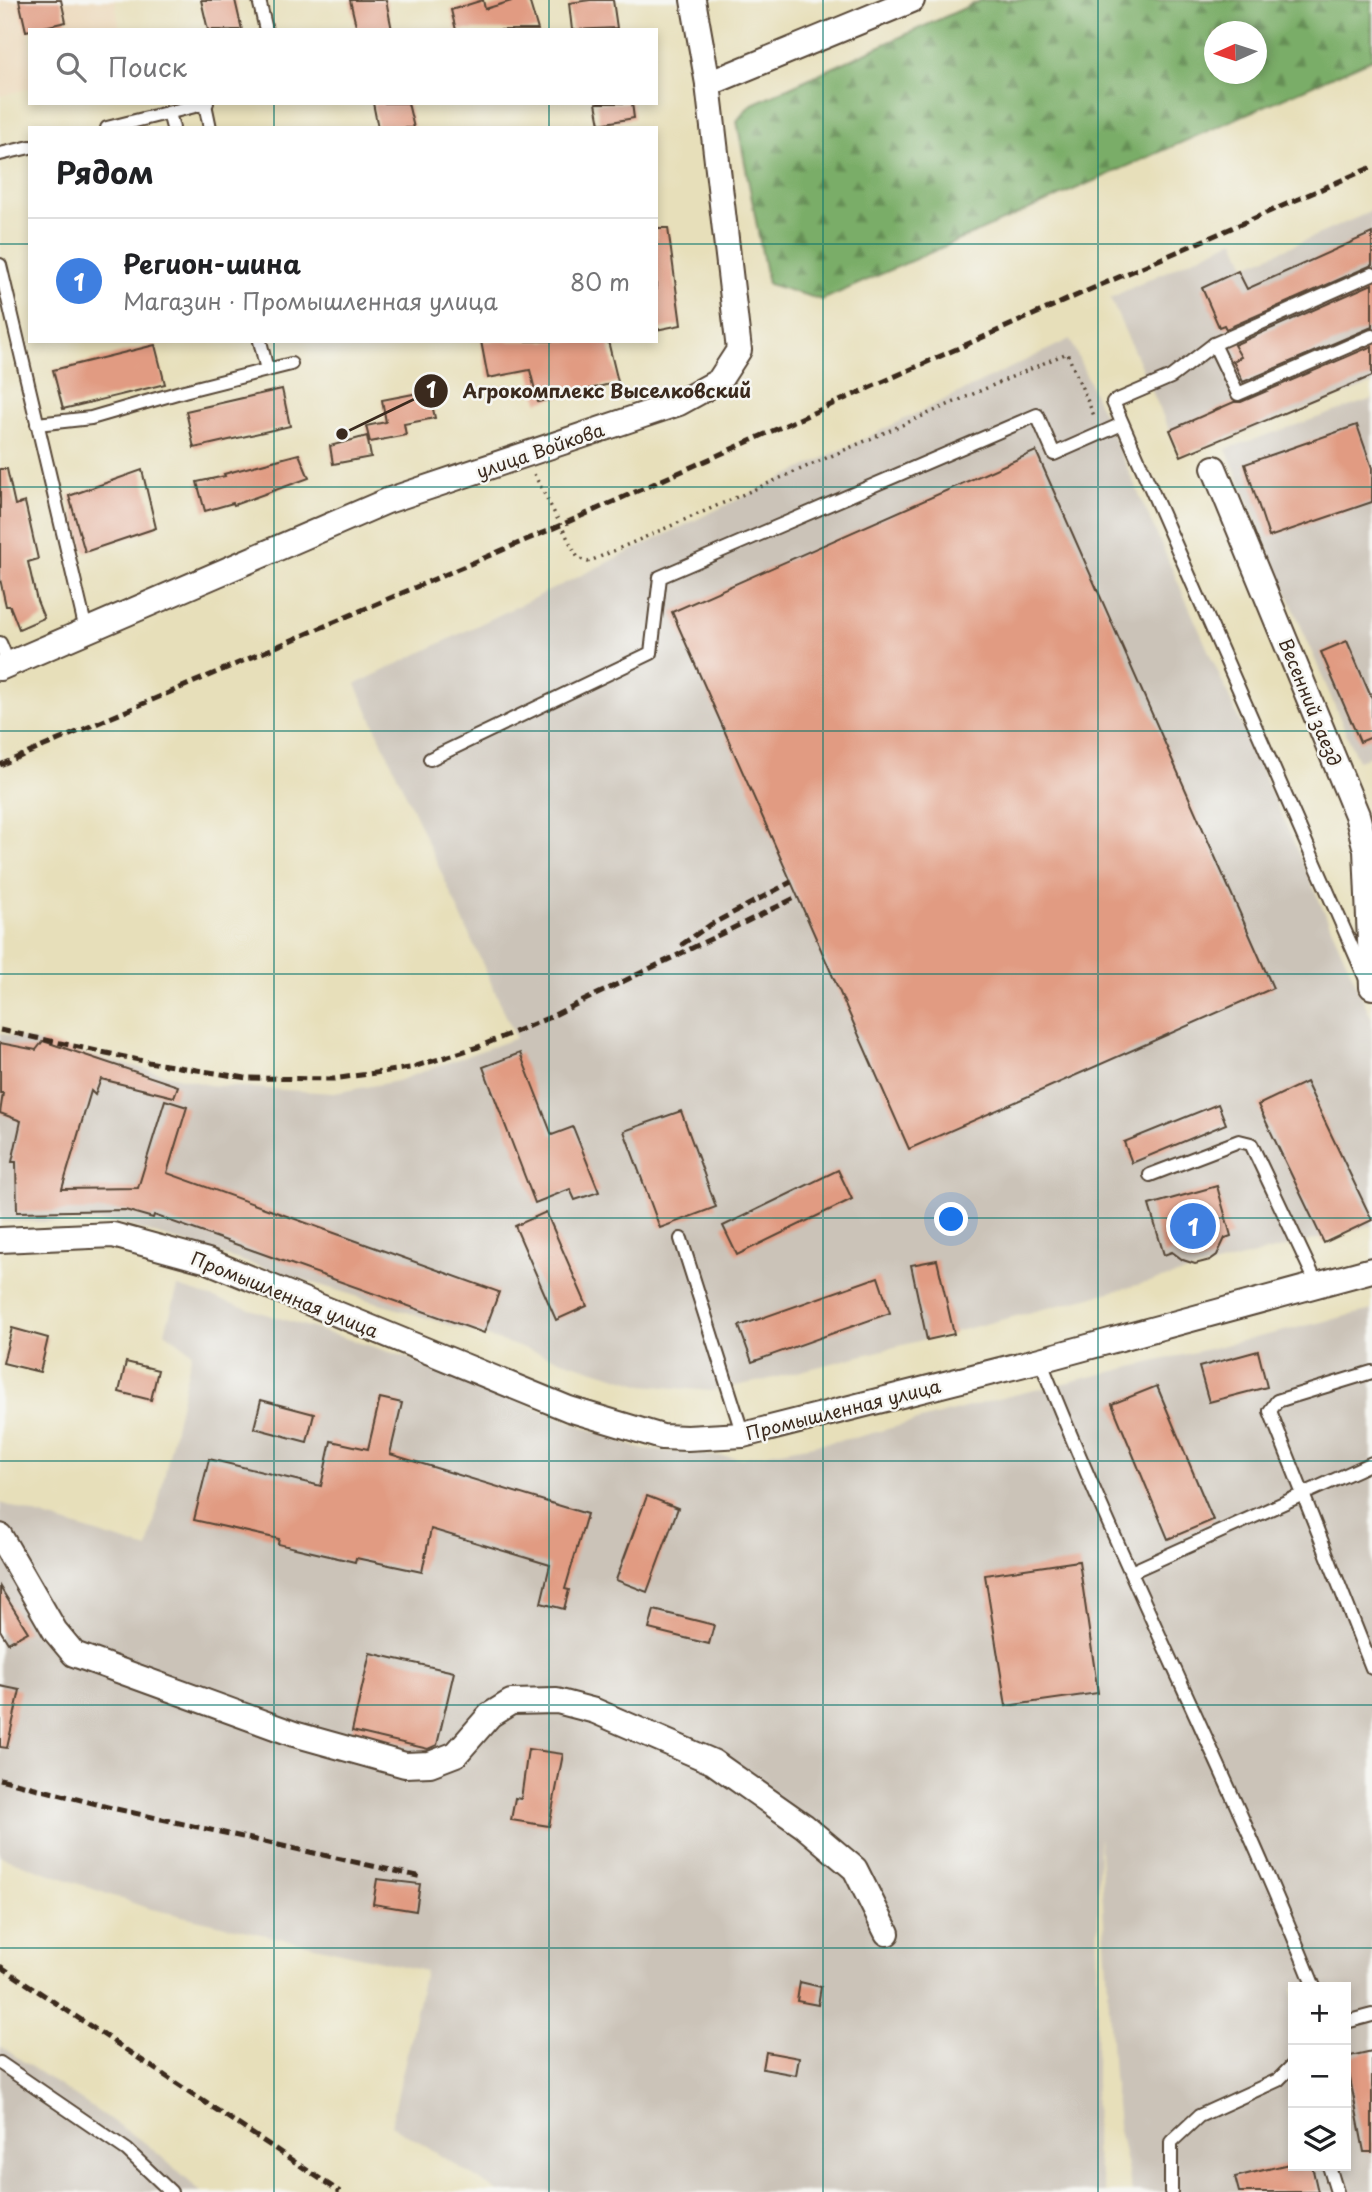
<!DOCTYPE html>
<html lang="ru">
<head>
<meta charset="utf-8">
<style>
	body { margin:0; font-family:"Playpen Sans",sans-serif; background:#f2f2f2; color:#202124 }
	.controls { position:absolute; right:21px; bottom:21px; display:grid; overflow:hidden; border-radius:0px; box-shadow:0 4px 10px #0003 }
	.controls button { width:63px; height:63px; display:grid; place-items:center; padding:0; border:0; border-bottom:2px solid #e0e0e0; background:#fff; color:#202124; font:35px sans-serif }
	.compass { position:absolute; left:1204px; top:21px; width:63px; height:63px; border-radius:50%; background:#fff; box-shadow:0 4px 10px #0003; rotate:267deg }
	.you { position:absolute; left:952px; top:1220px; width:24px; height:24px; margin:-18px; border:5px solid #fff; border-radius:50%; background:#1a73e8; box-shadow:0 0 0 10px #1a73e833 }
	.badge { display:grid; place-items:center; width:46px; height:46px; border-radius:50%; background:#1f6fb2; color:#fff; font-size:23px; font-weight:700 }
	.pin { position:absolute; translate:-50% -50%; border:4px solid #fff; box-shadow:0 2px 7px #0006 }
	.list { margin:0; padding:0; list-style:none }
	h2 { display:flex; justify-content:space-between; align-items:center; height:91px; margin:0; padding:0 28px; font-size:30px }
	h2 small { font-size:23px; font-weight:400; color:#757577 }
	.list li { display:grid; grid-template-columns:46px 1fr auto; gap:21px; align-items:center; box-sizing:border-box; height:126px; padding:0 28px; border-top:2px solid #e0e0e0 }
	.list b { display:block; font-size:26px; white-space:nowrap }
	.list p { margin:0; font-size:23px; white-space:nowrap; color:#757577 }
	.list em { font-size:23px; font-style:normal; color:#757577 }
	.icon { flex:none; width:38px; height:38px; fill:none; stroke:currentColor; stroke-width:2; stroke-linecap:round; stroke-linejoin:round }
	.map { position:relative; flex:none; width:1372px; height:2192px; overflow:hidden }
	.search { position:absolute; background:#fff; box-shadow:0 4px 10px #0003; left:28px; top:28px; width:630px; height:77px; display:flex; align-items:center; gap:18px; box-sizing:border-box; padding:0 24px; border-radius:0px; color:#757577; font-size:26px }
	.panel { position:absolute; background:#fff; box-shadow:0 4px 10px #0003; left:28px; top:126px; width:630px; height:217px; border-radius:0px }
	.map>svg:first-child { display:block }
</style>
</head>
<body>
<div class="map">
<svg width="1372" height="2192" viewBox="0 0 1372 2192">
	<defs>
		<pattern id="forest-firs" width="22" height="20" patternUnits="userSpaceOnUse" patternTransform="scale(1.75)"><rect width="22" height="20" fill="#7aad68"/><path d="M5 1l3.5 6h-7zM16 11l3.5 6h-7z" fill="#658d55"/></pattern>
	</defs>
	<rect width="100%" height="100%" fill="#f6f6f2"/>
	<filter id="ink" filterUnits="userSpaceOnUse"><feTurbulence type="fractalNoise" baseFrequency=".0143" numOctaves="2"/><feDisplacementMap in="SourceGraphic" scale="14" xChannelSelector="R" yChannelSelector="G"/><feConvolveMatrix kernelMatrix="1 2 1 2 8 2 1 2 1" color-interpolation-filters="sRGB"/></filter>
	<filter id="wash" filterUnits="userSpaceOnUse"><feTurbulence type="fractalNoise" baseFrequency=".00686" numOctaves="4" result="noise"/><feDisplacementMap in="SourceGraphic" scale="28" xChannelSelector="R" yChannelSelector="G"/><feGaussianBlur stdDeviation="1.57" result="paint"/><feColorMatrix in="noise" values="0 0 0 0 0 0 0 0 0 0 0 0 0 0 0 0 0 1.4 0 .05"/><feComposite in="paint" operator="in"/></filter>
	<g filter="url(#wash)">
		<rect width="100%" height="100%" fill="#e7dfba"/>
		<polygon fill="#ecd8ba" points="0,0 117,0 115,1 120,30 30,30 30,88 0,96"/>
		<g fill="#cbc3b8" fill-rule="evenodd">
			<polygon points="1372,211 1372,384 1181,456 1110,298 1235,239 1246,266"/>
			<polygon points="1070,339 1372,1019 1372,1225 766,1380 710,1391 643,1385 119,1223 0,1221 0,1033 209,1085 334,1093 397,1081 516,1038 356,684"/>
			<polygon points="1372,399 1372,755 1358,761 1226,449"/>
			<path d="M178,1287L403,1356L638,1448L740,1458L858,1437L1005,1397L1372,1310V2192H1132L1118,2125L1113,2076L1099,1835L1095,2151L1105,2192H499L391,2125L425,1971L147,1908L0,1856V1503L148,1549L192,1352L165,1332ZM1293,1987H1346V2166H1293Z"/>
			<polygon points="0,2046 148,2145 201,2192 0,2192"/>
		</g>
		<path fill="url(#forest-firs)" stroke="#5a6c43" stroke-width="2" fill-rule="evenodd" d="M982,0H1372V59L822,300L768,284L737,121L750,105ZM1214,32H1256V74H1214Z"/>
		<g id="blocks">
			<g fill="#e19b82">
				<polygon points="19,0 61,0 66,22 26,31"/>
				<polygon points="201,0 235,0 242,30 208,30"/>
				<polygon points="350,0 386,0 392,30 357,30"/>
				<polygon points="483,0 485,9 515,0 529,0 538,30 456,30 451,10"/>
				<polygon points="590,0 613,0 617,28 572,30 569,3"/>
				<polygon points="373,103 408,103 414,128 378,128"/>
				<polygon points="596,103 632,103 634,118 600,124"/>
				<polygon points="656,228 668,228 681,325 656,330"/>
				<polygon points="1372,233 1372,265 1226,329 1224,325 1219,327 1202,288 1238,271 1247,289"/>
				<polygon points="1372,284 1372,327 1243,382 1233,361 1241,357 1234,345"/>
				<polygon points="481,341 608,341 618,382 538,402 530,370 488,378"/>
				<polygon points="155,345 165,384 63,409 53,370"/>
				<polygon points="1372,346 1372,376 1181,456 1170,430 1234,402 1241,402"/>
				<polygon points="282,389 290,426 194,448 186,411"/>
				<polygon points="429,391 435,418 404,424 406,435 370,442 366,426 386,422 382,400"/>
				<polygon points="1357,425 1372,468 1372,502 1269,537 1245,464"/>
				<polygon points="367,436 371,457 333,464 330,446"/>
				<polygon points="1036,451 1273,988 909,1149 672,612"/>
				<polygon points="299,454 309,478 234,505 233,503 205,511 197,482 225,476 224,474"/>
				<polygon points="0,469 7,469 15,505 25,502 38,559 28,562 37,601 44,618 19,629 10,606 6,606 0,579"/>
				<polygon points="142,470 156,528 85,552 69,496"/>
				<polygon points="1347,641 1372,699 1372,737 1360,742 1321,652"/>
				<polygon points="43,1041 178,1086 174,1097 101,1079 95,1095 91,1091 62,1189 138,1188 165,1100 187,1107 167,1173 499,1292 484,1333 154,1215 153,1218 125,1210 17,1212 16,1162 12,1162 21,1121 0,1113 3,1093 0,1093 0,1043 36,1050"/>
				<polygon points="520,1053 552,1135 573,1127 599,1192 575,1200 570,1189 535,1203 483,1067"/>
				<polygon points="1306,1082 1372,1220 1324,1243 1258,1105"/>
				<polygon points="1218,1104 1226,1124 1132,1163 1124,1142"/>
				<polygon points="681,1111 716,1207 660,1228 624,1131"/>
				<polygon points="838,1170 852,1199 737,1255 723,1226"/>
				<polygon points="1217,1186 1231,1236 1225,1238 1217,1255 1210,1260 1195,1264 1183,1260 1172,1252 1164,1255 1149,1205"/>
				<polygon points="546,1212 587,1306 556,1320 515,1226"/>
				<polygon points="937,1260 954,1334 927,1340 911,1265"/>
				<polygon points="878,1277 890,1313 752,1362 739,1326"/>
				<polygon points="12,1328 48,1338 40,1372 3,1363"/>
				<polygon points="1258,1351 1267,1387 1209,1402 1199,1367"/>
				<polygon points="126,1362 158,1370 151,1400 119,1392"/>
				<polygon points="1157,1386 1213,1520 1168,1539 1112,1404"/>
				<polygon points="380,1398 402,1403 390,1454 587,1514 565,1589 569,1590 564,1609 541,1603 550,1565 431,1529 422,1572 356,1558 355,1562 278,1544 279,1539 194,1520 209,1459 321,1486 331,1441 368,1449"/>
				<polygon points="261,1400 314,1414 307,1442 254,1428"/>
				<polygon points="647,1496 678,1508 647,1592 616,1580"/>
				<polygon points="1079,1561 1098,1693 1006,1706 985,1575"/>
				<polygon points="0,1587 28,1632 8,1643 0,1630"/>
				<polygon points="654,1610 714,1625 709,1644 649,1629"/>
				<polygon points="370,1653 454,1672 437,1745 428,1749 352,1731"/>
				<polygon points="0,1686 20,1690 7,1748 0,1747"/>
				<polygon points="528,1749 563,1754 549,1826 511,1820 515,1798 521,1799"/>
				<polygon points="377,1879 420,1884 416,1911 373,1904"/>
				<polygon points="800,1982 821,1987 818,2005 797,2001"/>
				<polygon points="1372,2051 1372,2152 1364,2152 1346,2057"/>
				<polygon points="766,2052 799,2058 796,2075 763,2069"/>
				<polygon points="1293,2163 1293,2166 1312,2166 1318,2192 1239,2192 1235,2177"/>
			</g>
		</g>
	</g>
	<g filter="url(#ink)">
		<use href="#blocks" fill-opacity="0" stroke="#554535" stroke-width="2"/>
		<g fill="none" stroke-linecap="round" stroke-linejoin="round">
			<defs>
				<g id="service">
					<polyline points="259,0 266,30"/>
					<polyline points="205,104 210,128"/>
					<polyline points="169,113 173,128"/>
					<polyline points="107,128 207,103"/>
					<polyline points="0,154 30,147"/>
					<polyline points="0,265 86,630"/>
					<polyline points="260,341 267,370"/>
					<polyline points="1214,344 1238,394 1372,336"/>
					<polyline points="37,424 91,418 184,391 291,364"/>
					<polyline points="0,643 9,664"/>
					<polyline points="430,759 651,653 660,577 1037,415 1054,454 1122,424"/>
					<polyline points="1365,977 1113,402 1171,377 1214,344 1372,274"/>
					<polyline points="1150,1175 1239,1141 1251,1144 1317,1284"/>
					<polyline points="681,1239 743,1435"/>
					<path d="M1040,1360C1124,1572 1229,1775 1314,1987"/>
					<polyline points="1372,1372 1277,1401 1270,1411 1372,1668"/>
					<polyline points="1131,1572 1372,1463"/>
					<polyline points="1346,2022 1372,2015"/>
					<polyline points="0,2063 127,2150 171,2192"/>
					<polyline points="1329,2166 1337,2192"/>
					<polyline points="1171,2192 1171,2142 1199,2116 1278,2080 1293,2065"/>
				</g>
				<g id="minor">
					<polyline points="708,84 912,0"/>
					<polyline points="1214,468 1357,815 1366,850 1372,987"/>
					<polyline points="0,668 387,501 679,403 719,381 739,350 708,84 693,0"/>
					<polyline points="0,1240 113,1235 208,1261 569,1409 662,1437 687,1438 743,1435 1040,1360 1372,1270"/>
					<polyline points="0,1536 55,1631 74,1654 294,1734 405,1765 430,1764 456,1754 490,1715 511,1702 557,1701 595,1711 713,1762 804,1826 855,1869 887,1933"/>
				</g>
			</defs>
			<use href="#service" stroke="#554535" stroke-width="16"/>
			<use href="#minor" stroke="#554535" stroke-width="28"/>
			<polyline stroke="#554535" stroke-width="3.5" stroke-dasharray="2 5" stroke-linecap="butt" points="534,474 578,558 588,562 1067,353 1095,418"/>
			<use href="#service" stroke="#fff" stroke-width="12"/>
			<use href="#minor" stroke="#fff" stroke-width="24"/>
			<g stroke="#3b2a1e" stroke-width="5" stroke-dasharray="10 5" stroke-linecap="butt">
				<polyline points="0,765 561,525 1080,294 1372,167"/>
				<polyline points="681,945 710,925 791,882"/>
				<polyline points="0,1030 148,1062 246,1078 333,1079 410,1068 478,1047 548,1018 797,897"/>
				<polyline points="0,1779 112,1808 422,1877"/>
				<polyline points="0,1966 340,2192"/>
			</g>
		</g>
	</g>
	<path fill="none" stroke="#0f766e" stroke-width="2" stroke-opacity="0.55" d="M274,0V30M549,0V30M823,0V2192M1098,0V2192M274,103V128M549,103V128M0,244H30M656,244H1372M274,341V2192M549,341V2192M0,487H1372M0,731H1372M0,974H1372M0,1218H1372M0,1461H1372M0,1705H1372M0,1948H1372"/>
	<g text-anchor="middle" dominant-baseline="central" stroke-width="5" stroke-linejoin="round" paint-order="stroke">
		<g font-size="18" fill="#3b2a1e" stroke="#f6f6f2">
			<text transform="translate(540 450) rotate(-19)">улица Войкова</text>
			<text transform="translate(1311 702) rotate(68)">Весенний заезд</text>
			<text transform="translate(285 1294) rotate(22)">Промышленная улица</text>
			<text transform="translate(843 1409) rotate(-14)">Промышленная улица</text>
		</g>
	</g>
	<path fill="none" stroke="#3b2a1e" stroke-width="2.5" d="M342 434L431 391"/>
	<g fill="#3b2a1e" stroke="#f6f6f2" stroke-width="2.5">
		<circle cx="342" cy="434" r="7"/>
		<circle cx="431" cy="391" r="18"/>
	</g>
	<g font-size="21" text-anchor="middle" font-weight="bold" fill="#fff">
		<text x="431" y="398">1</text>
	</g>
	<g font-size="19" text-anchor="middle" font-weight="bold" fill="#3b2a1e" stroke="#f6f6f2" stroke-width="5" stroke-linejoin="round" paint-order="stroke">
		<text x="607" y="398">Агрокомплекс Выселковский</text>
	</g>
</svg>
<div class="controls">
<button>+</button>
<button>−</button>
<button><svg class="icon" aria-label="layers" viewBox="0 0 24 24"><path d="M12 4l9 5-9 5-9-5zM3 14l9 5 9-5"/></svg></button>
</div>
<svg class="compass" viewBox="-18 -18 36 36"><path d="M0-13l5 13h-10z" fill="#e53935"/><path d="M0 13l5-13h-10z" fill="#757577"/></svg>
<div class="you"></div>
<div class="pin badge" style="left:1193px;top:1226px;background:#3f7fe0">1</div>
<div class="search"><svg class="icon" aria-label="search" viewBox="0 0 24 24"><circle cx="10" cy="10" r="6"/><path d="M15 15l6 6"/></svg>Поиск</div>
<section class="panel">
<h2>Рядом<small></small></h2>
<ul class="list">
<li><span class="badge" style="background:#3f7fe0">1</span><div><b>Регион-шина</b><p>Магазин · Промышленная улица</p></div><em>80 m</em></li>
</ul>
</section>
</div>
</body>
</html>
